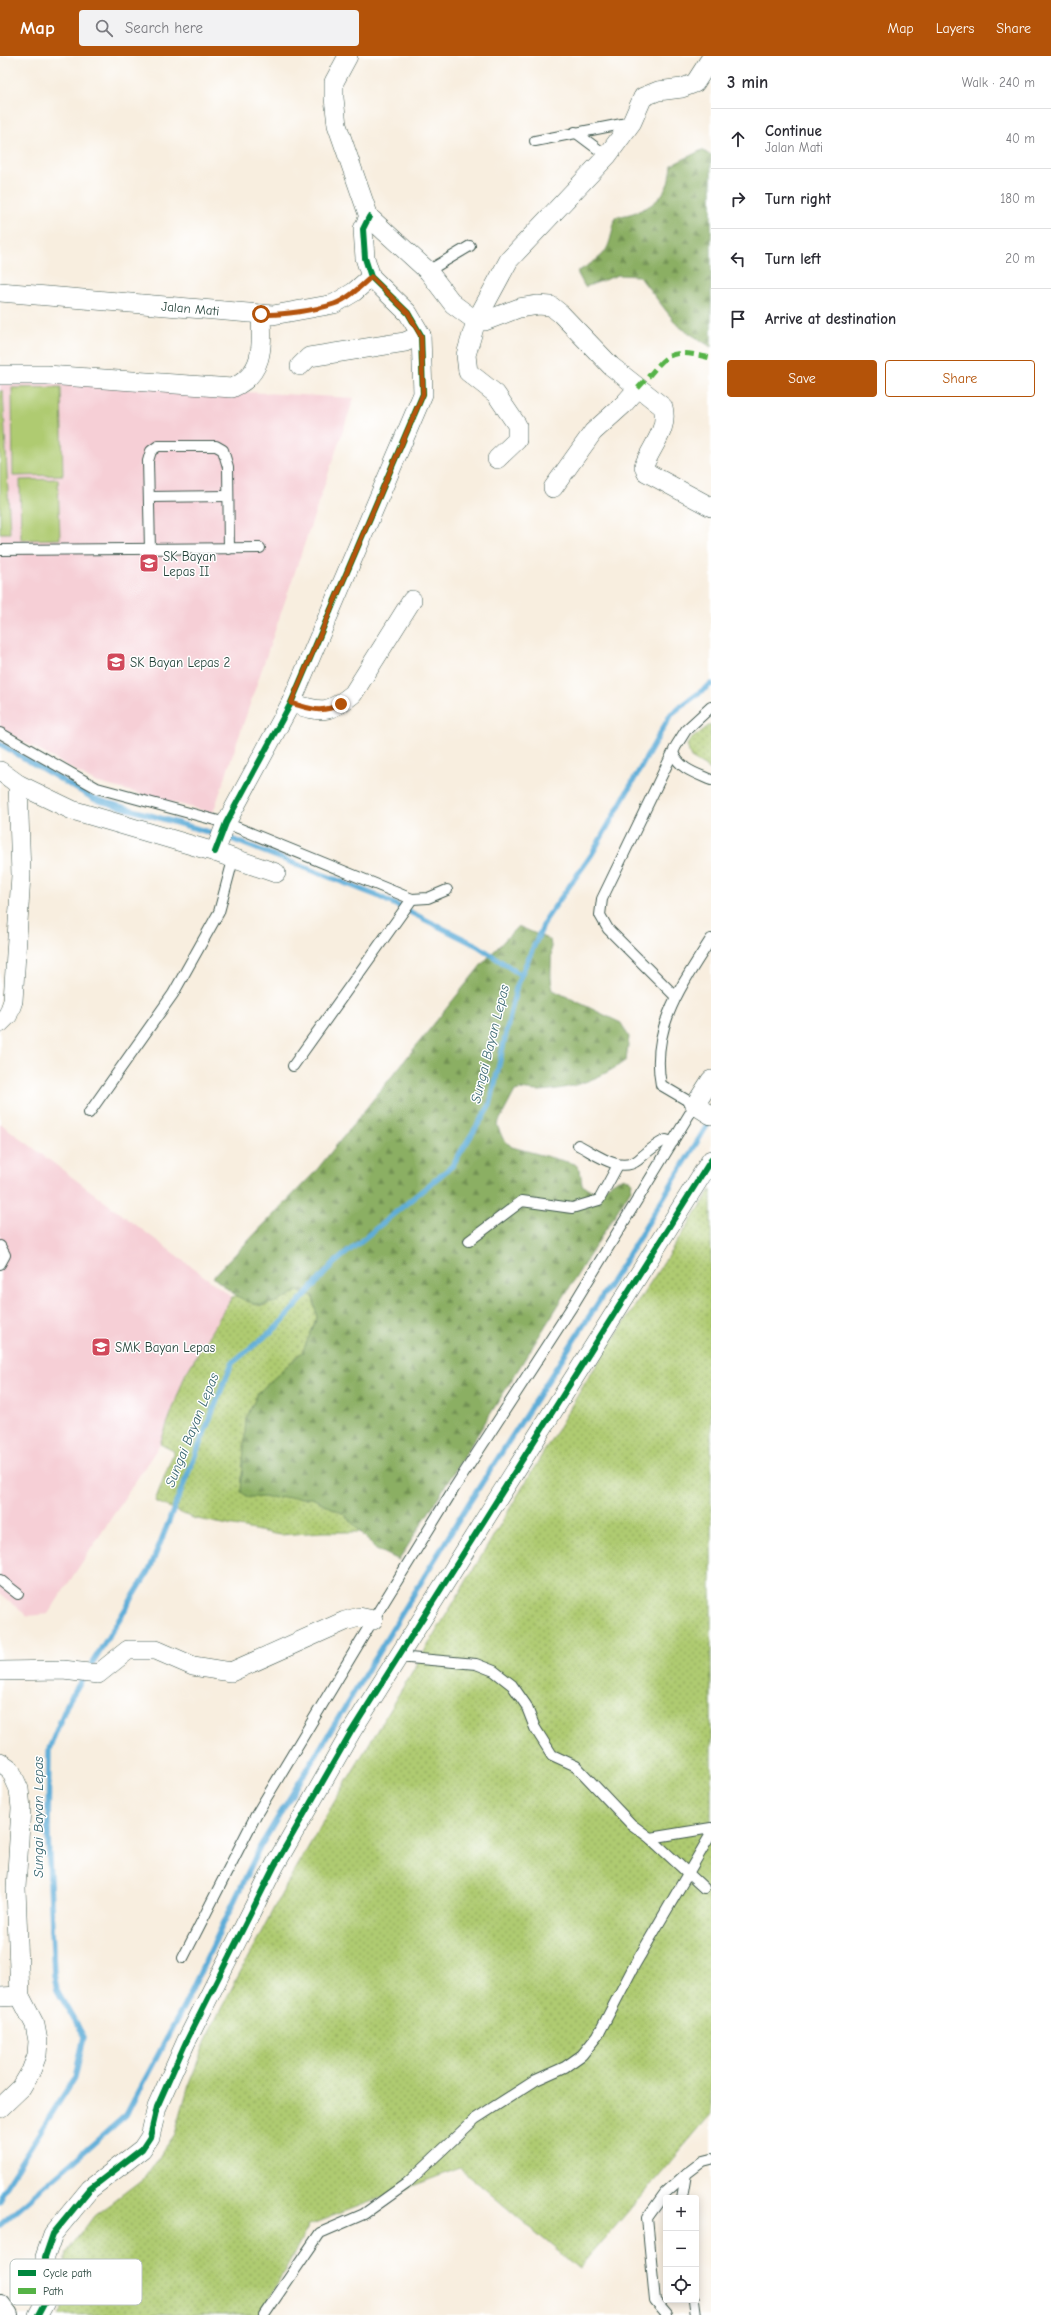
<!DOCTYPE html>
<html lang="en">
<head>
<meta charset="utf-8">
<style>
	body { margin:0; font-family:"Comic Neue",sans-serif; background:#f2f2f3; color:#2b2b33 }
	.controls { position:absolute; right:12px; bottom:12px; display:grid; overflow:hidden; border-radius:4px; box-shadow:0 2px 10px #0003 }
	.controls button { width:36px; height:36px; display:grid; place-items:center; padding:0; border:0; border-bottom:1px solid #e1e1e2; background:#fff; color:#2b2b33; font:20px sans-serif }
	.stop { position:absolute; width:12px; height:12px; margin:-9px; border:3px solid #b45309; border-radius:50%; background:#fff }
	.stop.end { background:#b45309; border-color:#fff; box-shadow:0 1px 4px #0008 }
	.list { margin:0; padding:0; list-style:none }
	h2 { display:flex; justify-content:space-between; align-items:center; height:52px; margin:0; padding:0 16px; font-size:17px }
	h2 small { font-size:13px; font-weight:400; color:#7c7c81 }
	.list li { display:grid; grid-template-columns:26px 1fr auto; gap:12px; align-items:center; box-sizing:border-box; height:60px; padding:0 16px; border-top:1px solid #e1e1e2 }
	.list b { display:block; font-size:15px; white-space:nowrap }
	.list p { margin:0; font-size:13px; white-space:nowrap; color:#7c7c81 }
	.list em { font-size:13px; font-style:normal; color:#7c7c81 }
	.actions { display:flex; gap:8px; padding:12px 16px }
	.actions a { flex:1; padding:9px 0; border:1px solid #b45309; border-radius:4px; text-align:center; font-size:14px; color:#b45309 }
	.actions .main { background:#b45309; color:#fff }
	.icon { flex:none; width:22px; height:22px; fill:none; stroke:currentColor; stroke-width:2; stroke-linecap:round; stroke-linejoin:round }
	.map { position:relative; flex:none; width:711px; height:2259px; overflow:hidden }
	header { display:flex; align-items:center; gap:24px; box-sizing:border-box; height:56px; padding:0 20px; background:#b45309; color:#fff }
	header strong { font-size:19px }
	nav { display:flex; gap:22px; margin-inline-start:auto; font-size:14px }
	.search { width:280px; height:36px; background:#f2f2f3; display:flex; align-items:center; gap:10px; box-sizing:border-box; padding:0 14px; border-radius:4px; color:#7c7c81; font-size:15px }
	main { display:flex }
	aside { flex:1; background:#fff }
	.map>svg:first-child { display:block }
</style>
</head>
<body>
<header>
<strong>Map</strong>
<div class="search"><svg class="icon" aria-label="search" viewBox="0 0 24 24"><circle cx="10" cy="10" r="6"/><path d="M15 15l6 6"/></svg>Search here</div>
<nav><a>Map</a><a>Layers</a><a>Share</a></nav>
</header>
<main>
<div class="map">
<svg width="711" height="2259" viewBox="0 0 711 2259">
	<defs>
		<pattern id="grass-dots" width="8" height="8" patternUnits="userSpaceOnUse"><rect width="8" height="8" fill="#afcb71"/><path d="M2 2h.1M6 6h.1" fill="none" stroke="#8ea65e" stroke-width="1.8" stroke-linecap="round"/></pattern>
		<pattern id="forest-firs" width="22" height="20" patternUnits="userSpaceOnUse"><rect width="22" height="20" fill="#8baf63"/><path d="M5 1l3.5 6h-7zM16 11l3.5 6h-7z" fill="#719052"/></pattern>
	</defs>
	<rect width="100%" height="100%" fill="#fff"/>
	<filter id="ink" filterUnits="userSpaceOnUse"><feTurbulence type="fractalNoise" baseFrequency=".025" numOctaves="2"/><feDisplacementMap in="SourceGraphic" scale="8" xChannelSelector="R" yChannelSelector="G"/><feConvolveMatrix kernelMatrix="1 2 1 2 8 2 1 2 1" color-interpolation-filters="sRGB"/></filter>
	<filter id="wash" filterUnits="userSpaceOnUse"><feTurbulence type="fractalNoise" baseFrequency=".012" numOctaves="4" result="noise"/><feDisplacementMap in="SourceGraphic" scale="16" xChannelSelector="R" yChannelSelector="G"/><feGaussianBlur stdDeviation="0.9" result="paint"/><feColorMatrix in="noise" values="0 0 0 0 0 0 0 0 0 0 0 0 0 0 0 0 0 1.4 0 .05"/><feComposite in="paint" operator="in"/></filter>
	<g filter="url(#wash)">
		<rect width="100%" height="100%" fill="#f8eedf"/>
		<g fill="#f6cfd6">
			<polygon points="10,323 354,342 213,757 95,726 0,672 0,324"/>
			<polygon points="0,1067 232,1241 185,1319 160,1388 48,1558 27,1560 0,1538"/>
		</g>
		<g fill="url(#grass-dots)" stroke="#678452">
			<polygon points="711,668 711,714 691,702 687,689 690,684"/>
			<polygon points="711,1134 711,2058 579,2213 460,2112 309,2169 261,2259 59,2259 62,2253 62,2226 67,2196 94,2160 145,2121 175,2078 189,2028 211,1972 277,1846 330,1753 588,1322"/>
			<polygon points="297,1235 313,1240 317,1262 303,1295 258,1337 246,1363 241,1436 282,1441 312,1442 344,1458 361,1476 322,1476 280,1479 192,1462 155,1445 174,1395 160,1388 185,1319 232,1241 236,1240 262,1250 286,1242"/>
		</g>
		<g fill="url(#forest-firs)" stroke="#55764c">
			<path d="M702,94L711,100V291L678,270L639,220L618,219L585,231L577,216C609,197 608,197 615,161C647,156 669,144 672,109Z"/>
			<path d="M518,870L550,884C554,901 548,917 553,934L621,967L629,981L626,1004C603,1022 569,1034 539,1035C530,1035 524,1032 515,1035L497,1069L503,1083L512,1091L575,1108L580,1113L582,1129L596,1137L617,1124L626,1122L632,1126L631,1133L399,1504L376,1493L344,1458L312,1442L248,1441L241,1436L246,1363L258,1337L303,1295L317,1262L313,1240L297,1235C259,1260 244,1247 213,1221L315,1116L482,908Z"/>
		</g>
		<g fill="#afcb71" stroke="#678452">
			<polygon points="61,331 63,419 13,420 12,332"/>
			<polygon points="0,335 3,335 10,477 0,477"/>
			<polygon points="58,423 60,483 21,484 20,424"/>
		</g>
		<g fill="none" stroke-linecap="round" stroke-linejoin="round">
			<g stroke="#5fadd8" stroke-width="5.5">
				<polyline points="0,688 94,743 229,782 378,840 478,890 521,919"/>
				<polyline points="0,2145 1,2137 75,2021 84,1981 57,1934 54,1918 48,1779 49,1693 68,1646 149,1515 232,1307 278,1270 333,1208 452,1110 490,1049 517,928 546,863 592,798 671,658 711,628"/>
				<polyline points="0,2169 126,2059 184,1950 260,1791 469,1447 623,1208 711,1063"/>
			</g>
		</g>
	</g>
	<g filter="url(#ink)">
		<g fill="none" stroke-linecap="round" stroke-linejoin="round">
			<defs>
				<g id="service">
					<polyline points="575,76 607,100"/>
					<polyline points="535,85 632,66"/>
					<polyline points="428,215 470,190"/>
					<polyline points="149,441 228,440"/>
					<polyline points="150,493 148,405 151,395 158,390 216,390 223,394 228,411 229,493"/>
					<polyline points="0,494 260,492"/>
					<polyline points="0,677 97,732 226,767 412,843 428,842 447,834"/>
					<path d="M673,697C680,713 695,717 711,724"/>
					<polyline points="675,940 608,873 600,859 602,843 676,690 686,674 711,651"/>
					<polyline points="293,1010 412,843"/>
					<polyline points="89,1057 173,938 219,856 233,804"/>
					<path d="M578,1089C596,1098 620,1118 638,1104C647,1096 656,1088 666,1084L673,1086"/>
					<polyline points="469,1185 522,1145 572,1152 599,1144 618,1109"/>
					<polyline points="0,1190 5,1199 0,1208"/>
					<polyline points="0,1524 18,1538"/>
					<polyline points="398,1601 476,1608 494,1615 512,1629 526,1649 535,1672 552,1699 576,1710 631,1768 650,1782 704,1832"/>
					<polyline points="650,1782 711,1772"/>
					<path d="M183,1902L256,1759L373,1564L453,1434L575,1246L695,1049L661,1029C650,972 682,929 711,883"/>
					<polyline points="682,2142 686,2118 703,2105 711,2103"/>
					<polyline points="694,2244 696,2259"/>
					<polyline points="264,2259 320,2177 364,2158 406,2128 475,2063 536,2024 565,2011 582,1999 598,1979 634,1910 711,1778"/>
					<polyline points="667,2259 655,2245 647,2162 665,2137 686,2118"/>
				</g>
				<g id="minor">
					<path d="M348,0L334,26V42L337,69L369,161L428,215L453,248L476,265H485L519,252L538,249L551,250L561,258L611,310L663,351C669,374 651,390 644,410L646,416L711,451"/>
					<path id="s1" d="M0,236L273,259L334,248L354,236L371,221"/>
					<polyline points="300,310 309,301 405,286 421,279"/>
					<path d="M0,319H47L232,332C265,318 262,288 261,258"/>
					<polyline points="497,403 517,384 517,369 496,338 468,316 466,299 476,265 509,204 607,100 632,66 643,41 658,35 682,32 695,27 711,2"/>
					<polyline points="553,432 593,376 623,349 638,332"/>
					<path d="M291,647C321,656 327,659 353,638L412,544"/>
					<polyline points="0,715 18,728 72,754 215,796 276,817"/>
					<polyline points="215,796 226,767 291,647 423,338 421,279 408,257 371,221 365,202 363,173 369,161"/>
					<polyline points="0,967 8,959 13,945 21,819 18,728"/>
					<polyline points="711,1024 695,1049 711,1059"/>
					<polyline points="0,1615 63,1614 98,1618 128,1594 156,1594 193,1610 231,1616 345,1565 359,1561 373,1564"/>
					<polyline points="0,1706 10,1713 19,1733 21,1752 16,1832 20,1940 35,1969 38,1985 37,1999 31,2015 21,2032 0,2052"/>
					<polyline points="0,1941 20,1940"/>
					<polyline points="38,2259 45,2246 45,2201 53,2178 90,2133 142,2093 150,2081 157,2051 186,1986 275,1809 351,1676 711,1104"/>
				</g>
				<polyline id="trunk" points="0,2250 7,2259"/>
			</defs>
			<use href="#service" stroke="#40584e" stroke-width="12"/>
			<use href="#minor" stroke="#40584e" stroke-width="20"/>
			<use href="#trunk" stroke="#40584e" stroke-width="24"/>
			<use href="#service" stroke="#fff" stroke-width="10"/>
			<use href="#minor" stroke="#fff" stroke-width="19"/>
			<use href="#trunk" stroke="#fff" stroke-width="22"/>
			<path stroke="#55b346" stroke-width="5" stroke-dasharray="10 5" stroke-linecap="butt" d="M638,332C669,299 664,291 711,302"/>
			<defs>
				<g id="cycleway">
					<polyline points="215,796 226,767 291,647 423,338 421,279 408,257 371,221 365,202 363,173 369,161"/>
					<polyline points="38,2259 45,2246 45,2201 53,2178 90,2133 142,2093 150,2081 157,2051 186,1986 275,1809 351,1676 711,1104"/>
				</g>
			</defs>
			<use href="#cycleway" stroke="#fff" stroke-width="8"/>
			<use href="#cycleway" stroke="#00873e" stroke-width="6"/>
		</g>
	</g>
	<g fill="none" stroke-linecap="round" stroke-linejoin="round" filter="url(#ink)">
		<path stroke="#b45309" stroke-width="5" d="M261,258C279,260 316,254 334,248C348,243 360,231 371,221L408,257L421,280L423,338L291,647C312,653 320,658 341,648"/>
	</g>
	<defs>
		<symbol id="school-square" viewBox="-11 -11 22 22"><rect x="-9" y="-9" width="18" height="18" rx="4" fill="#d1495b" stroke="#fff"/><path d="M0-5L7-2L0 1L-7-2ZM-4 1L0 2.5L4 1V4Q0 6-4 4Z" fill="#fff"/></symbol>
	</defs>
	<g fill-rule="evenodd">
		<use href="#school-square" x="138" y="496" width="22" height="22"/>
		<use href="#school-square" x="105" y="595" width="22" height="22"/>
		<use href="#school-square" x="90" y="1280" width="22" height="22"/>
	</g>
	<g text-anchor="middle" dominant-baseline="central" stroke-width="3" stroke-linejoin="round" paint-order="stroke">
		<g font-size="13" fill="#1f3d34" stroke="#fff">
			<text stroke="none"><textPath href="#s1" startOffset="191">Jalan Mati</textPath></text>
		</g>
		<g font-size="13" fill="#1f3d34" stroke="#fff" text-anchor="start">
			<text x="163" y="500">SK Bayan<tspan x="163" dy="15">Lepas II</tspan></text>
			<text x="130" y="606">SK Bayan Lepas 2</text>
			<text x="115" y="1291">SMK Bayan Lepas</text>
		</g>
		<g font-size="14" font-style="italic" fill="#35646d" stroke="#fff">
			<text transform="translate(490 988) rotate(-76)">Sungai Bayan Lepas</text>
			<text transform="translate(192 1374) rotate(-68)">Sungai Bayan Lepas</text>
			<text transform="translate(38 1761) rotate(-90)">Sungai Bayan Lepas</text>
		</g>
	</g>
	<rect x="10" y="2203" width="132" height="46" rx="6" fill="#fff" stroke="#bcc5c2" stroke-width="1"/>
	<rect x="18" y="2214" width="18" height="6" fill="#00873e"/>
	<rect x="18" y="2232" width="18" height="6" fill="#55b346"/>
	<g font-size="11" fill="#1f3d34">
		<text x="43" y="2221">Cycle path</text>
		<text x="43" y="2239">Path</text>
	</g>
</svg>
<div class="controls">
<button>+</button>
<button>−</button>
<button><svg class="icon" aria-label="locate" viewBox="0 0 24 24"><circle cx="12" cy="12" r="6"/><path d="M12 2v4M12 18v4M2 12h4M18 12h4"/></svg></button>
</div>
<div class="stop" style="left:261px;top:258px"></div>
<div class="stop end" style="left:341px;top:648px"></div>
</div>
<aside>
<h2>3 min<small>Walk · 240 m</small></h2>
<ul class="list">
<li><svg class="icon" aria-label="ahead" viewBox="0 0 24 24"><path d="M12 20V5M6 11l6-6 6 6"/></svg><div><b>Continue</b><p>Jalan Mati</p></div><em>40 m</em></li>
<li><svg class="icon" aria-label="right" viewBox="0 0 24 24"><path d="M7 20v-9h11M14 6l5 5-5 5"/></svg><div><b>Turn right</b></div><em>180 m</em></li>
<li><svg class="icon" aria-label="left" viewBox="0 0 24 24"><path d="M17 20v-9H6M10 6l-5 5 5 5"/></svg><div><b>Turn left</b></div><em>20 m</em></li>
<li><svg class="icon" aria-label="arrive" viewBox="0 0 24 24"><path d="M6 21V4h12l-3 4 3 4H6"/></svg><div><b>Arrive at destination</b></div></li>
</ul>
<div class="actions"><a class="main">Save</a><a>Share</a></div>
</aside>
</main>
</body>
</html>
